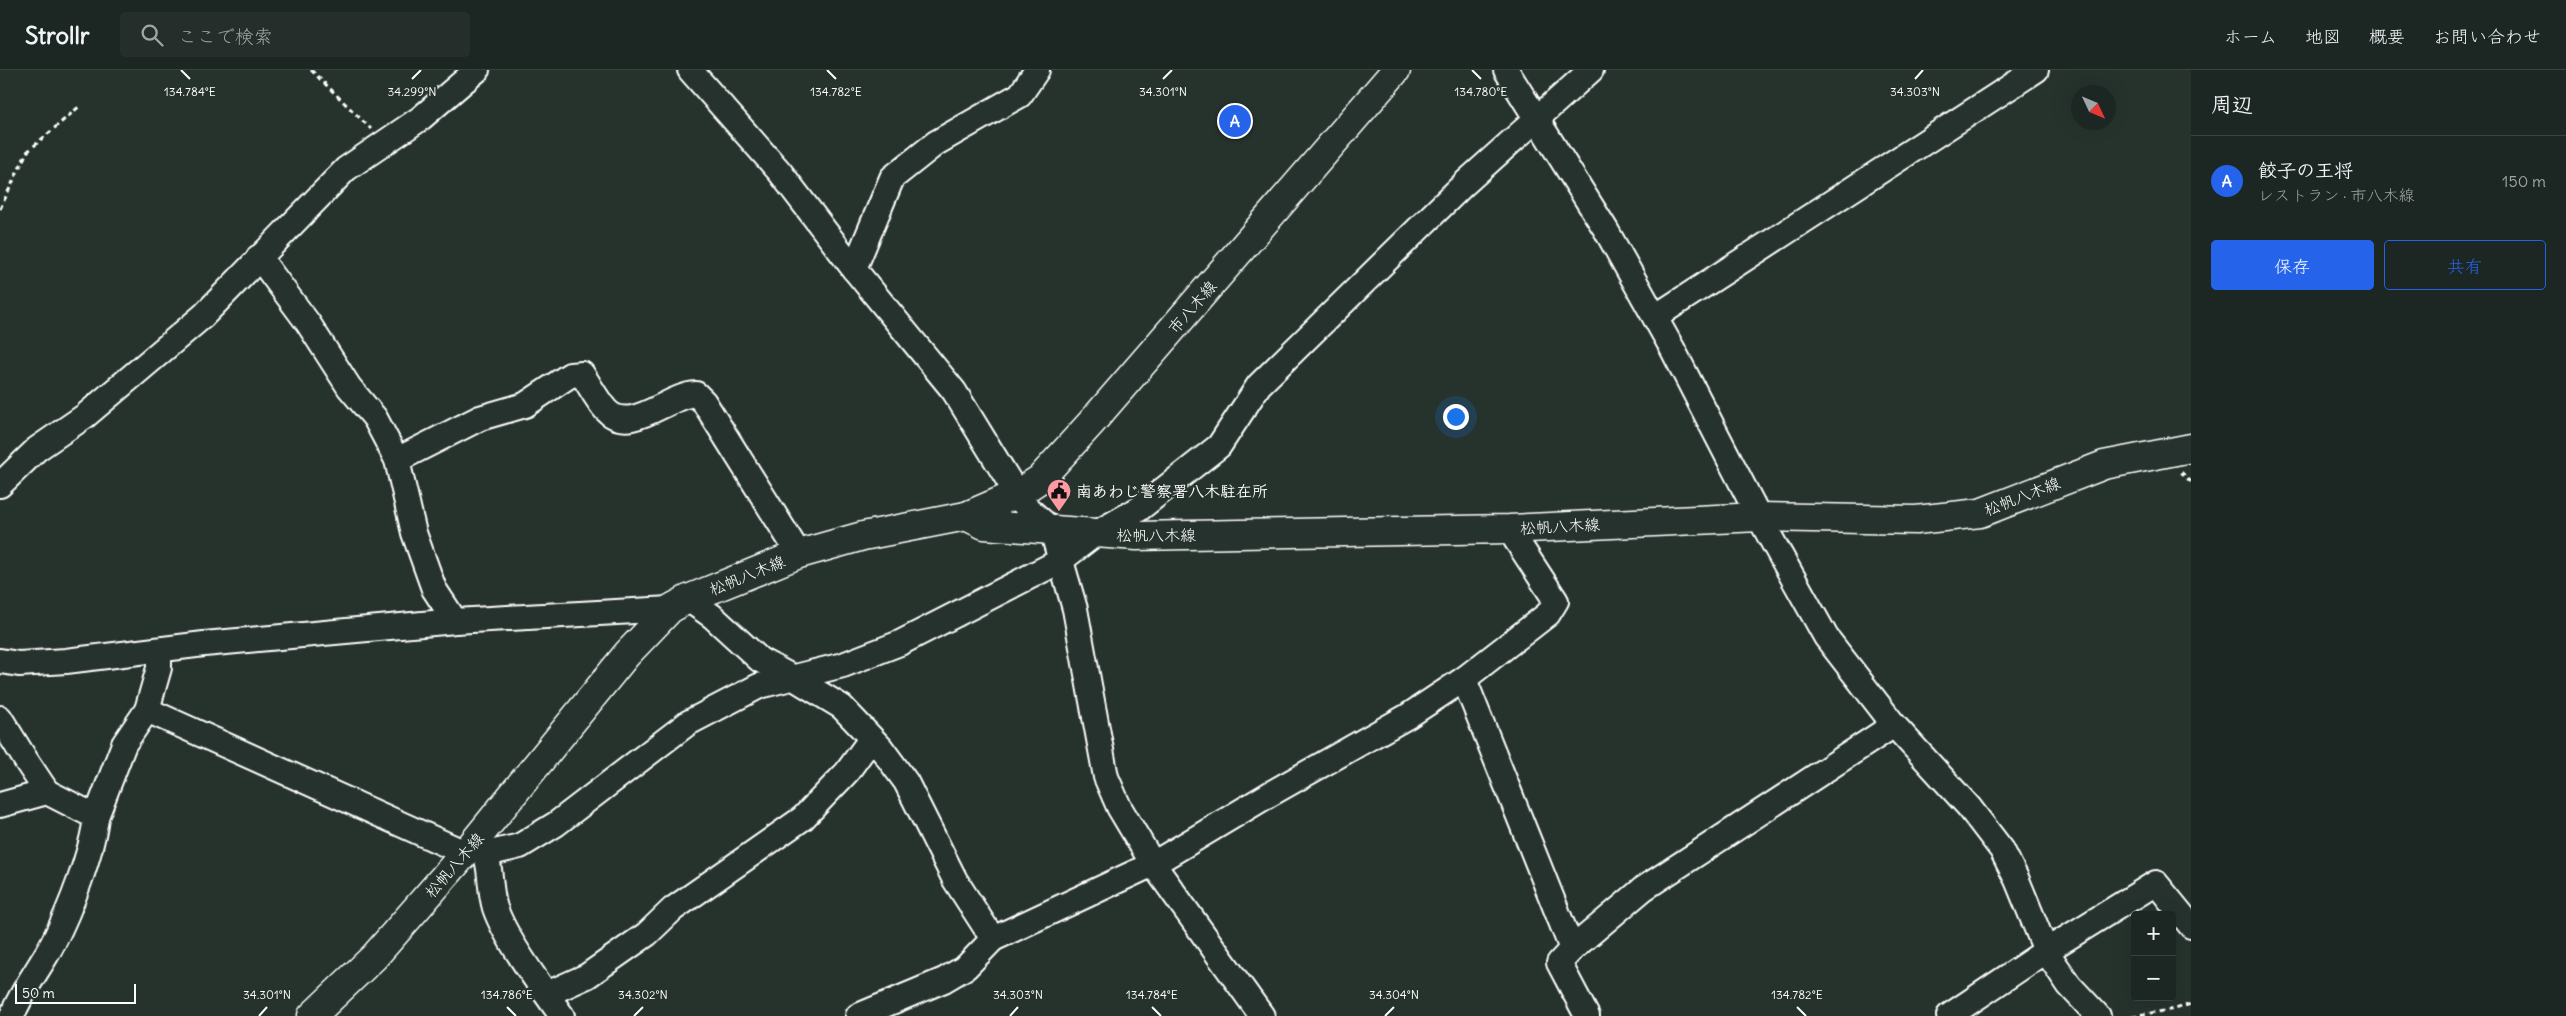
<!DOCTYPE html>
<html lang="ja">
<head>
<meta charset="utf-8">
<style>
	body { margin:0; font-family:Delius,"Klee One",sans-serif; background:#252e2a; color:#f1f3f6 }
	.controls { position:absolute; right:15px; bottom:15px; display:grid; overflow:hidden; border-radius:5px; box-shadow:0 5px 20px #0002 }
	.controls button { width:45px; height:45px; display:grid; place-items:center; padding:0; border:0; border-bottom:1px solid #3a4340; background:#1c2622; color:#f1f3f6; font:25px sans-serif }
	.compass { position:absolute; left:2071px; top:15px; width:45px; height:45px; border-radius:50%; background:#1c2622; box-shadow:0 5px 20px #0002; rotate:134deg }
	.scale { position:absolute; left:15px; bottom:12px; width:121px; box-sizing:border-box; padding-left:5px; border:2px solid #fff; border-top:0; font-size:14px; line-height:18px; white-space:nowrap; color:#fff; -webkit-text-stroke:4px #26332d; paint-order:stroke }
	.you { position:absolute; left:1455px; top:346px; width:18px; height:18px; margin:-12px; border:4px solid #fff; border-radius:50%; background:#1a73e8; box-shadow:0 0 0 8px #1a73e833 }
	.badge { display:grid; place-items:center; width:32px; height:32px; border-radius:50%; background:#2563eb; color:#fff; font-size:16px; font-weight:700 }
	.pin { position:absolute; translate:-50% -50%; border:2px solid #fff; box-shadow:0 1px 5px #0006 }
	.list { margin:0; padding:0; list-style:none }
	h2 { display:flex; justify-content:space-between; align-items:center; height:65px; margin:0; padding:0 20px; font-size:21px }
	h2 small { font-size:16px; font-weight:400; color:#a0a5a5 }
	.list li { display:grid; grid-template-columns:32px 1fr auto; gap:15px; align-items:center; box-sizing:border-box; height:90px; padding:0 20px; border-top:1px solid #3a4340 }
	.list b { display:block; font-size:19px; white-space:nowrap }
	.list p { margin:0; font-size:16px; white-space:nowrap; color:#a0a5a5 }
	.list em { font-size:16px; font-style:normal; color:#a0a5a5 }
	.actions { display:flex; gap:10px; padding:15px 20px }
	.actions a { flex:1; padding:11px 0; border:1px solid #2563eb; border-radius:5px; text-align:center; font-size:18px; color:#2563eb }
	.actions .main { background:#2563eb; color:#fff }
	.icon { flex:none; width:28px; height:28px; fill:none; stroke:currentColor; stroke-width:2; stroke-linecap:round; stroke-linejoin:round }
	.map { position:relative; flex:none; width:2191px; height:946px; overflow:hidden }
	header { display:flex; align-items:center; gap:30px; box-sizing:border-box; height:70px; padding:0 25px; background:#1c2622; border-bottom:1px solid #3a4340 }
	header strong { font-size:24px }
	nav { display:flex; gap:28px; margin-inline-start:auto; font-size:18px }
	.search { width:350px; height:45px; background:#252e2a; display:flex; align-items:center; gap:12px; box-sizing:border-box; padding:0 18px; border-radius:5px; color:#a0a5a5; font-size:19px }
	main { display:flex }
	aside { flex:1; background:#1c2622 }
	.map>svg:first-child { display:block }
</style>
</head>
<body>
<header>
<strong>Strollr</strong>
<div class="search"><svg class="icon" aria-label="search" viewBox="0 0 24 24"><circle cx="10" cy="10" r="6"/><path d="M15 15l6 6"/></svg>ここで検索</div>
<nav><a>ホーム</a><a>地図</a><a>概要</a><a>お問い合わせ</a></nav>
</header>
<main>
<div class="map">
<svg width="2191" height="946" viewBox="0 0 2191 946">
	<rect width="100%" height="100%" fill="#26332d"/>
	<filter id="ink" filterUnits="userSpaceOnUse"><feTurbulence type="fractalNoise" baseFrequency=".02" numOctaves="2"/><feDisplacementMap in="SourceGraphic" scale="10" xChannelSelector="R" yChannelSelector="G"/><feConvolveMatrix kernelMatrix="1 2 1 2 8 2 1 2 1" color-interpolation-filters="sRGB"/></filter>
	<g filter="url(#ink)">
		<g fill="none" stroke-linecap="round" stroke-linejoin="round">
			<defs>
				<g id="minor">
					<polyline points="690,0 780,102 854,199 954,321 1017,424 1027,438 1052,460 1075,539 1106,707 1119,737 1153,794 1262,946"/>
					<polyline points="1506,0 1606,160 1672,278 1759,447 1826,567 1894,655 1969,737 2002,780 2017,810 2046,881 2069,915 2098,946"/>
					<polyline points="259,187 308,253 349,317 375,348 397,390 414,463 434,519 455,551"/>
					<polyline points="854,199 892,108 936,73 1020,25 1037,0"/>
					<polyline points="1655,247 2036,0"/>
					<path d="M397,390L480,348L525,335L570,305L582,304C590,316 597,330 606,340C630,366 668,325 696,324L704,332L799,484"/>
					<polyline points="0,415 37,379 85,346 203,246 346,99 421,48 477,0"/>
					<polyline points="688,529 712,546 760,590 794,608 842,637 881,678 906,712 955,810 993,869"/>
					<polyline points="0,591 19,594 66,591 204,574 455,551 670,539"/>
					<polyline points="1464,609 1572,879 1559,893 1587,946"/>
					<polyline points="147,640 465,783"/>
					<path d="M0,648L27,692L47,722L96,747C92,783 70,840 53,873C40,898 22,920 12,946"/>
					<polyline points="0,735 47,722"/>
					<polyline points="96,747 124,674 147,640 159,598 159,580"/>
					<path d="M480,772C493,794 488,815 495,838C506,870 542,918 562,946"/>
					<polyline points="487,784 520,776 556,754 688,653 759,616 843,595 900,573 1060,491 1095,464 1139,439 1219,376 1259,315 1464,114 1591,0"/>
					<polyline points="1572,879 1643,819 1894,655"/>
					<polyline points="547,924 587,906 647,864 673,839 803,748 847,702 871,669"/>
					<polyline points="858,946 944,910 966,897 993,869 1153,794 1270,724 1408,646 1464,609 1548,544 1556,531 1509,459"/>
					<polyline points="1949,946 2046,881 2156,813 2191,856"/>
				</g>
				<g id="major">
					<polyline points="966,446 984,455 1137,466 1509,459 1759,447 1916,450 1980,443 2104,395 2191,378"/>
					<polyline points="312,946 374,887 465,783 627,584 670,539 688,529 799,484 863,466 966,446 1017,424 1040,409 1091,353 1396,0"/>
				</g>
			</defs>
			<use href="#minor" stroke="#fff" stroke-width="28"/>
			<use href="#major" stroke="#fff" stroke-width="31"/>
			<g stroke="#fff" stroke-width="3" stroke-dasharray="5 4" stroke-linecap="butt">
				<polyline points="311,0 371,59"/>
				<polyline points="0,139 27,82 81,35"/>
				<polyline points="2181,402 2191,412"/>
				<polyline points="2132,946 2175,939 2191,934"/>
			</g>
			<use href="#minor" stroke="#26332d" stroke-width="24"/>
			<use href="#major" stroke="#26332d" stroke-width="28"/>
		</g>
	</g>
	<path fill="none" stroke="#fff" stroke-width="2" d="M181,0L190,9M827,0L836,9M1472,0L1481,9M412,9L421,0M1163,9L1172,0M1915,9L1923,0M507,937L516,946M1152,937L1161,946M1797,937L1806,946M259,946L267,937M634,946L643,937M1010,946L1018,937M1385,946L1394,937"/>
	<defs>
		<symbol id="civic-pin" viewBox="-11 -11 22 30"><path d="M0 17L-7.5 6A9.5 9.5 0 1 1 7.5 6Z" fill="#ff9aa2" stroke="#26332d"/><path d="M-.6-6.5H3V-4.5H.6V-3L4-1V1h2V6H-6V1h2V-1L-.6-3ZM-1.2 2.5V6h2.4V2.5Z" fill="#111"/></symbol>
	</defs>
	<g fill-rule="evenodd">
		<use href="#civic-pin" x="1045" y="407" width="28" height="38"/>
	</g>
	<g text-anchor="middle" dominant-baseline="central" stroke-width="4" stroke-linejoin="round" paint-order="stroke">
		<g font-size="16" fill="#fff" stroke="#26332d">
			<text transform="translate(1192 237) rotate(-49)">市八木線</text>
			<text transform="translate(2022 426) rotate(-21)">松帆八木線</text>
			<text transform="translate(1560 456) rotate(-3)">松帆八木線</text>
			<text x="1156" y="465">松帆八木線</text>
			<text transform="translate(747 505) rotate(-22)">松帆八木線</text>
			<text transform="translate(454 795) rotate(-49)">松帆八木線</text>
		</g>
		<g font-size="16" font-weight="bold" fill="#fff" stroke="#26332d" text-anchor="start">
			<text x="1076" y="421">南あわじ警察署八木駐在所</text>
		</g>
	</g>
	<g font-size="12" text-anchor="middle" fill="#fff" stroke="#26332d" stroke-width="4" stroke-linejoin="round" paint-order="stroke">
		<text x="190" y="26">134.784°E</text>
		<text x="836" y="26">134.782°E</text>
		<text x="1481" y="26">134.780°E</text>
		<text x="412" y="26">34.299°N</text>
		<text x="1163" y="26">34.301°N</text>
		<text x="1915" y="26">34.303°N</text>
		<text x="267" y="929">34.301°N</text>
		<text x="643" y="929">34.302°N</text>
		<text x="1018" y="929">34.303°N</text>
		<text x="1394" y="929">34.304°N</text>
		<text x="507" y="929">134.786°E</text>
		<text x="1152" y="929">134.784°E</text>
		<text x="1797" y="929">134.782°E</text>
	</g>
</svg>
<div class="controls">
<button>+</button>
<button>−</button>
</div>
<svg class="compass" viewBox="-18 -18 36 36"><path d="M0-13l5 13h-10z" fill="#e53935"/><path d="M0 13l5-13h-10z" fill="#a0a5a5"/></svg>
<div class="scale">50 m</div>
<div class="you"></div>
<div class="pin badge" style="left:1235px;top:51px">A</div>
</div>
<aside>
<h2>周辺<small></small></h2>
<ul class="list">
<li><span class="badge">A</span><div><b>餃子の王将</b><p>レストラン · 市八木線</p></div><em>150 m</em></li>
</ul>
<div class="actions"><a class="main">保存</a><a>共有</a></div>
</aside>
</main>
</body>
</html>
